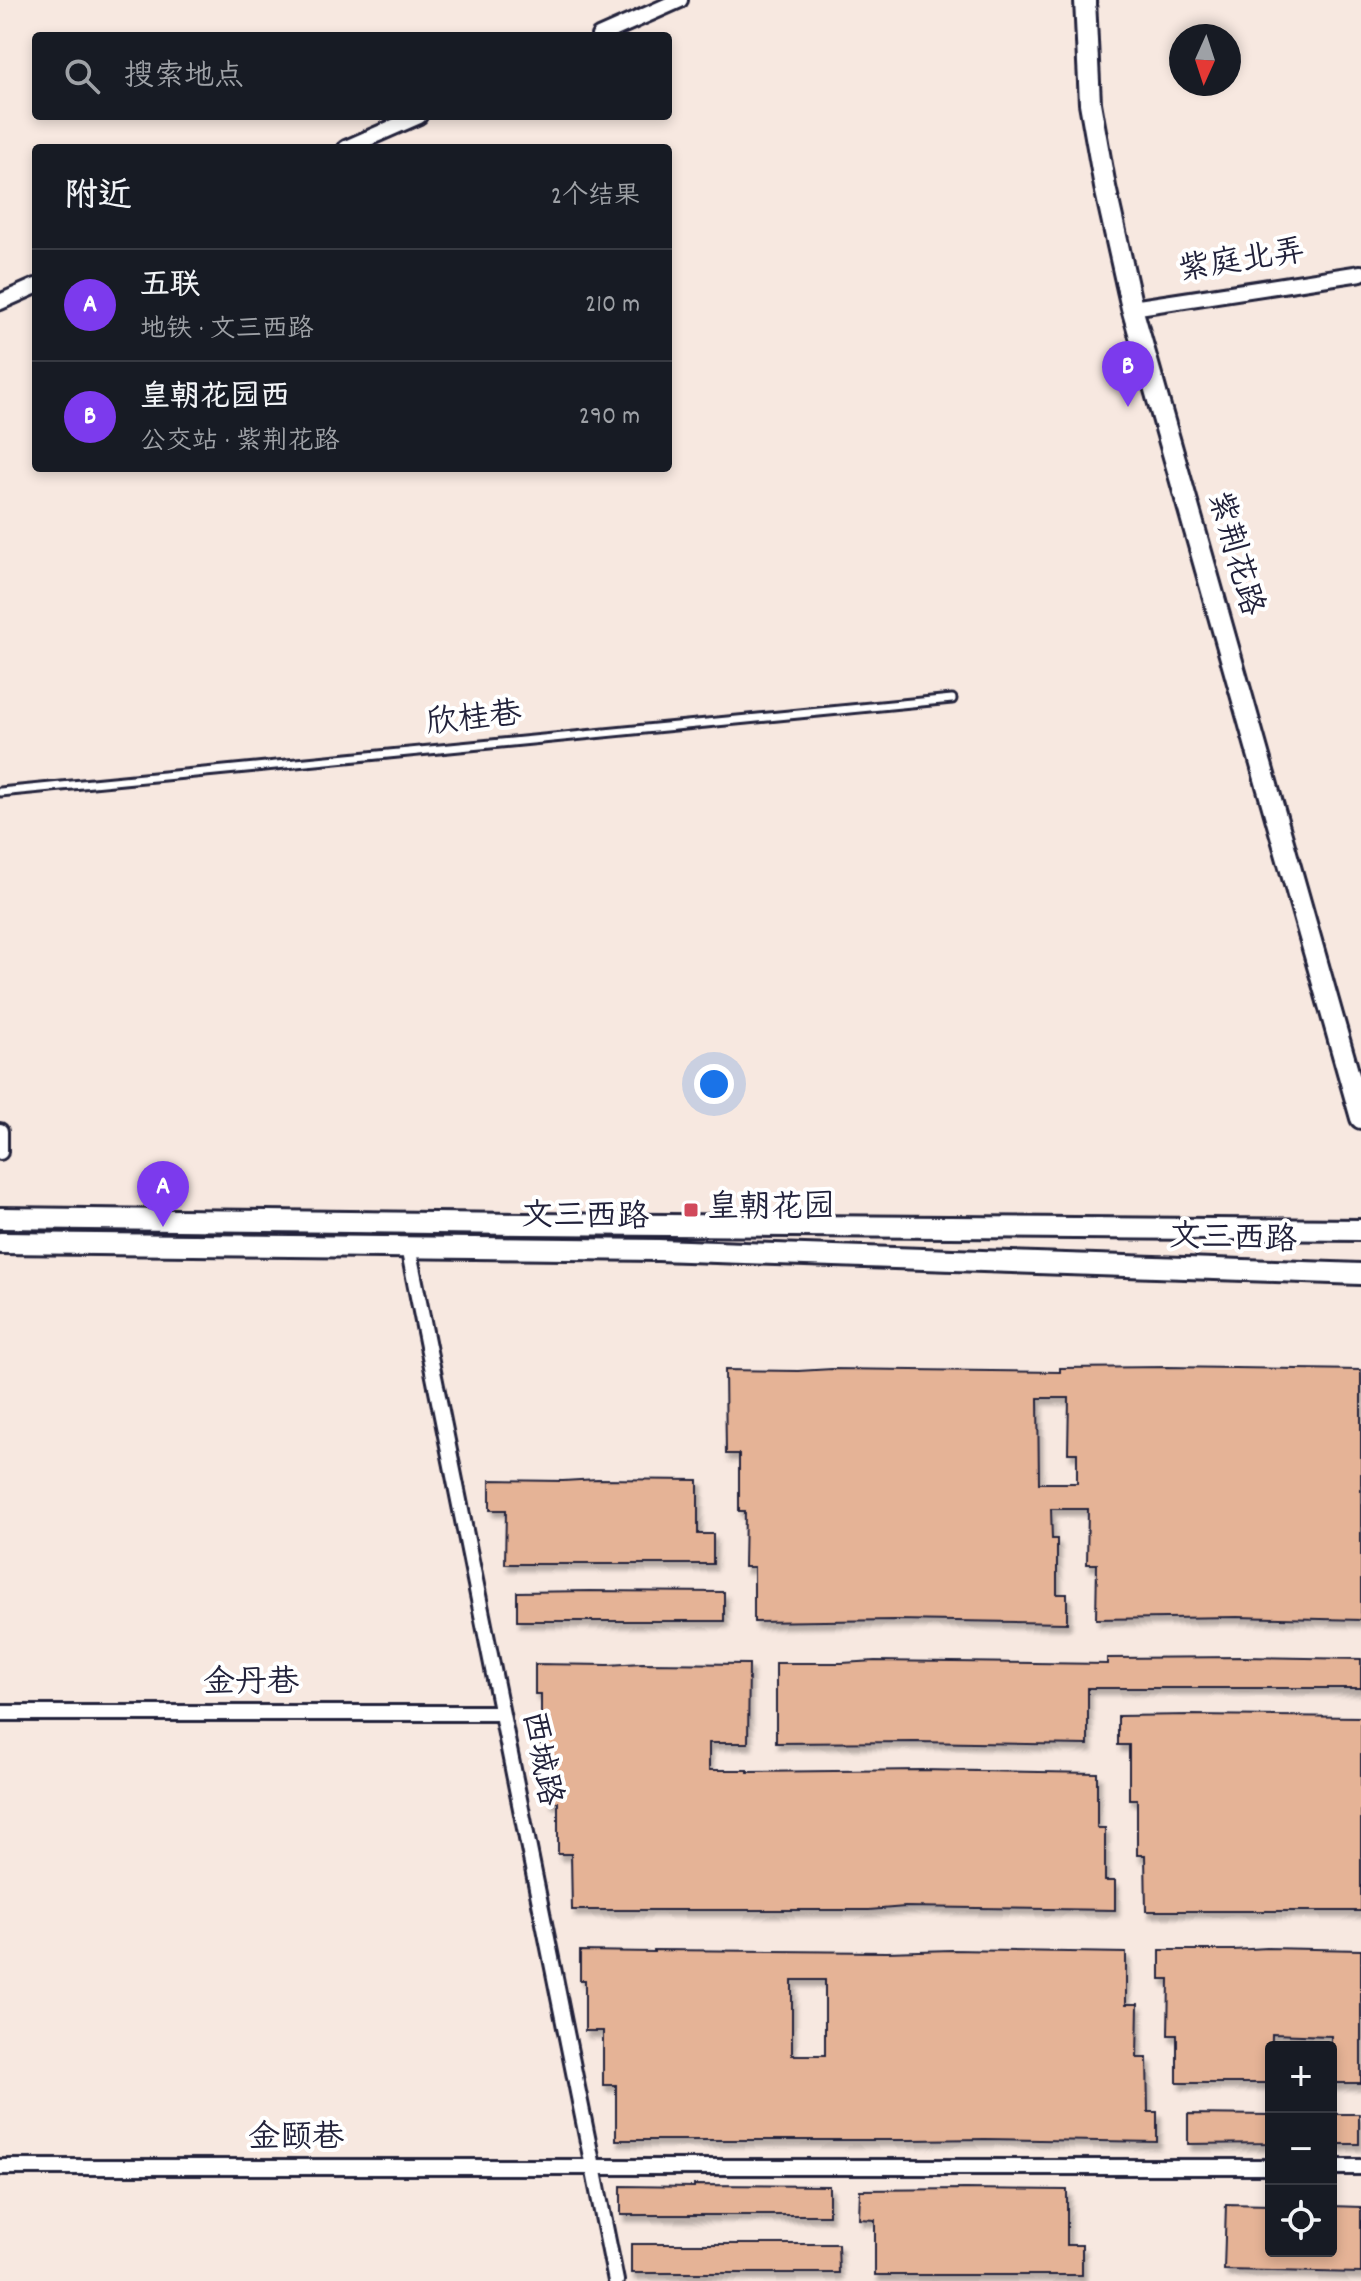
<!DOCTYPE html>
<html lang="zh">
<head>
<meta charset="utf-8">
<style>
	body { margin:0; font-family:Dekko,"LXGW WenKai TC",sans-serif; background:#20242c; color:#f1f3f6 }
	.controls { position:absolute; right:24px; bottom:24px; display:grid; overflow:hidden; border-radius:8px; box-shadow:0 4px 12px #0003 }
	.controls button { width:72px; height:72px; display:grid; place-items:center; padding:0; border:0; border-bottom:2px solid #363941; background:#171b24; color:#f1f3f6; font:40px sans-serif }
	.compass { position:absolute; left:1169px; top:24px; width:72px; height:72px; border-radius:50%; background:#171b24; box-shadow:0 4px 12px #0003; rotate:183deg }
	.you { position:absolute; left:714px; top:1084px; width:28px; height:28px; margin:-20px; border:6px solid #fff; border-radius:50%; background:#1a73e8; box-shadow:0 0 0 12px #1a73e833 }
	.badge { display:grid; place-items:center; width:52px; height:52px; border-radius:50%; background:#7c3aed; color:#fff; font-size:26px; font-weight:700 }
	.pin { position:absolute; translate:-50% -66px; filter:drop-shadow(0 2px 4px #0008) }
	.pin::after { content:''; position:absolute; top:42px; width:28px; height:24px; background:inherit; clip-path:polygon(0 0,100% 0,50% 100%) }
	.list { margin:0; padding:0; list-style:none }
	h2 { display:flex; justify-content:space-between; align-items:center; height:104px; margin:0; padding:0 32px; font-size:34px }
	h2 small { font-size:26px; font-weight:400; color:#9ea1a6 }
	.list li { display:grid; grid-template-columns:52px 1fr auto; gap:24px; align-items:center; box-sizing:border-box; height:112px; padding:0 32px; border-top:2px solid #363941 }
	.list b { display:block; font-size:30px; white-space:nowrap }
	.list p { margin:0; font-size:26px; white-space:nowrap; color:#9ea1a6 }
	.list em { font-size:26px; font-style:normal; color:#9ea1a6 }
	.icon { flex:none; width:44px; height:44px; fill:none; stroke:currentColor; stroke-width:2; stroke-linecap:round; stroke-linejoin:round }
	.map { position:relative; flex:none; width:1361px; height:2281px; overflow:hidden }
	.search { position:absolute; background:#171b24; box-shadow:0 4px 12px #0003; left:32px; top:32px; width:640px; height:88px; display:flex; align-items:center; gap:20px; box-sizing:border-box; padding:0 28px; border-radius:8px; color:#9ea1a6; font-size:30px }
	.panel { position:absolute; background:#171b24; box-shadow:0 4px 12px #0003; left:32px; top:144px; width:640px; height:328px; border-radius:8px }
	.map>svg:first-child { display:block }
</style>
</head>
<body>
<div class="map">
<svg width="1361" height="2281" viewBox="0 0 1361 2281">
	<defs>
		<filter id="shadow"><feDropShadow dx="3.5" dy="6" stdDeviation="2" flood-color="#0004"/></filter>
	</defs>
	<rect width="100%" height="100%" fill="#f7e8e0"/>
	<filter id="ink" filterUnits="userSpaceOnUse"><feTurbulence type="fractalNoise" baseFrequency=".0125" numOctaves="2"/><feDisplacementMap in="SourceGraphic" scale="16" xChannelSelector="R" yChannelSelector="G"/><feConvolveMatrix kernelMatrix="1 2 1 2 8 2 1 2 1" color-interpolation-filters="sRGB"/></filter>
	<g filter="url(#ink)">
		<g fill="#e5b396" stroke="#22223b" stroke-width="2" fill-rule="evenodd" filter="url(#shadow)">
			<path d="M1167,1367L1361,1370V1620L1237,1617L1096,1619L1097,1564H1087L1088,1509H1051L1052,1539H1057V1594H1067V1623L895,1620L754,1622V1567H744L745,1511H739V1454H726L725,1370L798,1371L832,1369L1060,1372V1368ZM1038,1398H1069L1068,1453H1077V1483H1039Z"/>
			<polygon points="597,1479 698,1480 698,1534 713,1534 713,1564 505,1564 506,1510 490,1510 490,1480 563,1481"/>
			<polygon points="590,1591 724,1592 724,1621 517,1621 517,1592"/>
			<polygon points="1244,1657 1361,1659 1361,1688 1088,1688 1088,1745 916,1742 776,1743 776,1663 842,1663 875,1661 1107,1664 1107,1658"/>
			<polygon points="642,1663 749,1664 748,1743 709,1743 709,1770 748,1770 748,1772 921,1770 1097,1773 1097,1828 1105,1828 1105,1881 1115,1881 1115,1910 905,1907 869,1910 572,1910 571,1854 558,1854 558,1802 549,1802 549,1745 541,1745 541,1694 535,1694 535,1664 608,1665"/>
			<polygon points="1191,1715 1361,1717 1361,1911 1146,1911 1145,1855 1137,1855 1137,1799 1129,1799 1129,1745 1118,1745 1118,1716"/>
			<polygon points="1267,1948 1361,1950 1361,2083 1331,2083 1331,2036 1272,2034 1271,2083 1177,2083 1177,2035 1168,2035 1169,1979 1160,1979 1160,1950 1233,1950"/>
			<path d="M654,1950L887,1952L951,1950L1126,1953V2004H1138L1137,2058H1147L1148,2112H1157V2142L985,2139L911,2140H616V2085H603V2031H585V1980H580V1951L654,1952ZM792,1980H825V2055H792Z"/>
			<polygon points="1188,2114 1271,2115 1271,2143 1188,2144"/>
			<rect x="1331" y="2114" width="28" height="30"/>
			<polygon points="694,2185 829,2186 829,2215 621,2215 621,2186 694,2187"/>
			<polygon points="966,2189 1067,2190 1067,2245 1082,2245 1082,2275 875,2275 875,2220 859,2219 860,2190"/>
			<polygon points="1226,2204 1271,2205 1271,2251 1331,2251 1331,2206 1361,2207 1361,2273 1224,2270"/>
			<polygon points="631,2244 838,2244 839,2273 631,2273"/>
		</g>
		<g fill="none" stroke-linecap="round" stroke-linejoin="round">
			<defs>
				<polyline id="lane" points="0,792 952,699"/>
				<g id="street">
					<polyline points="599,36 680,0"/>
					<polyline points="346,148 419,116"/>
					<polyline points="0,302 36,286"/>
					<polyline points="1132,308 1361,273"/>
					<polyline points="0,1131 0,1152"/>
					<polyline points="408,1247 616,2281"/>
					<polyline points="0,1713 501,1713"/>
					<polyline points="0,2167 1271,2167"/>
					<polyline points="1331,2167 1361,2167"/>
				</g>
				<g id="secondary">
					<polyline points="1085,0 1090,103 1105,187 1132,308 1361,1118"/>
					<polyline points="0,1218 526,1224 1361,1230"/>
					<polyline points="0,1243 658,1250 1361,1274"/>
				</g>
			</defs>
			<use href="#lane" stroke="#22223b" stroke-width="13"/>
			<use href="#street" stroke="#22223b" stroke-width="20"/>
			<use href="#secondary" stroke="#22223b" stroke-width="26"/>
			<use href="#lane" stroke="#fff" stroke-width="7"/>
			<use href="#street" stroke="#fff" stroke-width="14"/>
			<use href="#secondary" stroke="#fff" stroke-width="20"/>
		</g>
	</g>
	<rect fill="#d1495b" stroke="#fff" stroke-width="3" x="683" y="1202" width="16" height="16" rx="4"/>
	<g text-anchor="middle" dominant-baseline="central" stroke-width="8" stroke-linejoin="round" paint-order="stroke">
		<g font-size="32" fill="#22223b" stroke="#fff">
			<text transform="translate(1242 263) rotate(-9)">紫庭北弄</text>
			<text transform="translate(1233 554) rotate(74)">紫荆花路</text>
			<text transform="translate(474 721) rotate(-6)">欣桂巷</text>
			<text transform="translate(585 1219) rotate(1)">文三西路</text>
			<text transform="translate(1233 1241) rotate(2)">文三西路</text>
			<text x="251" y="1685">金丹巷</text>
			<text transform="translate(539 1759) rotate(79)">西城路</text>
			<text x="296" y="2140">金颐巷</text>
		</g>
		<g font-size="32" fill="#22223b" stroke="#fff" text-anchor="start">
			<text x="707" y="1210">皇朝花园</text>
		</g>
	</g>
</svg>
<div class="controls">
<button>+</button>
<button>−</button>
<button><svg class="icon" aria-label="locate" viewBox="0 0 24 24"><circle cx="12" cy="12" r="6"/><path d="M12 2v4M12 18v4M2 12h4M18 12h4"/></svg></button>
</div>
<svg class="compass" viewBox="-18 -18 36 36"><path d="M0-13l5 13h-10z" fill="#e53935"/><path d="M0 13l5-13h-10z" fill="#9ea1a6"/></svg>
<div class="you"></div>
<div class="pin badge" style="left:163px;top:1227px">A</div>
<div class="pin badge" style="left:1128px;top:407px">B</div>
<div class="search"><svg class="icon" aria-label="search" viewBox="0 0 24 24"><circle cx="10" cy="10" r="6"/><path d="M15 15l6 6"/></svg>搜索地点</div>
<section class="panel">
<h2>附近<small>2个结果</small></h2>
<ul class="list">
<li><span class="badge">A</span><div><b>五联</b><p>地铁 · 文三西路</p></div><em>210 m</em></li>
<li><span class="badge">B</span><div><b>皇朝花园西</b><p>公交站 · 紫荆花路</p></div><em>290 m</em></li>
</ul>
</section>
</div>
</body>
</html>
